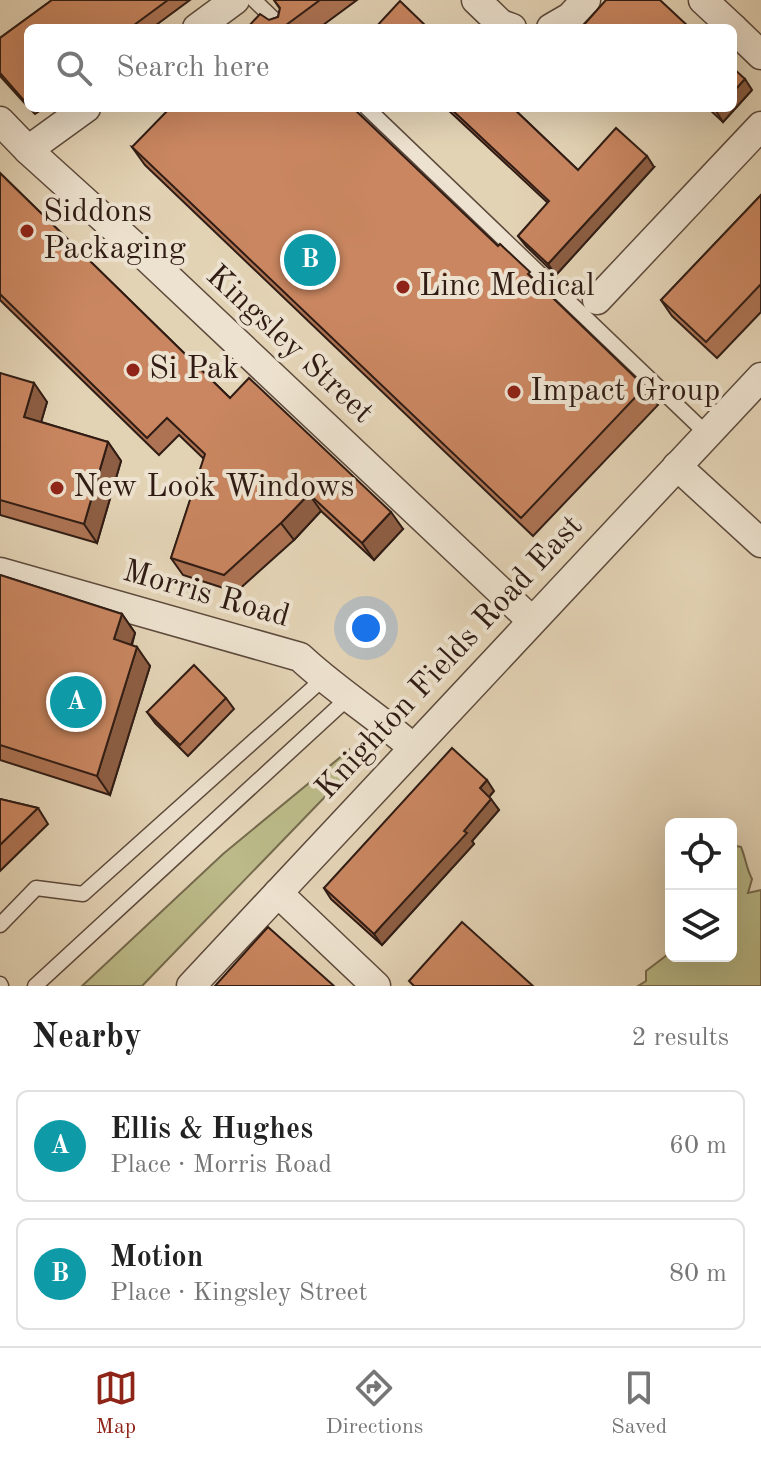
<!DOCTYPE html>
<html lang="en">
<head>
<meta charset="utf-8">
<style>
	body { margin:0; font-family:"Old Standard TT",serif; background:#f6f6f6; color:#222 }
	.controls { position:absolute; right:24px; bottom:24px; display:grid; overflow:hidden; border-radius:12px; box-shadow:0 8px 32px #0002 }
	.controls button { width:72px; height:72px; display:grid; place-items:center; padding:0; border:0; border-bottom:2px solid #e0e0e0; background:#fff; color:#222; font:40px sans-serif }
	.you { position:absolute; left:366px; top:628px; width:28px; height:28px; margin:-20px; border:6px solid #fff; border-radius:50%; background:#1a73e8; box-shadow:0 0 0 12px #1a73e833 }
	.badge { display:grid; place-items:center; width:52px; height:52px; border-radius:50%; background:#8f2418; color:#fff; font-size:26px; font-weight:700 }
	.pin { position:absolute; translate:-50% -50%; border:4px solid #fff; box-shadow:0 2px 8px #0006 }
	.list { margin:0; padding:0; list-style:none }
	h2 { display:flex; justify-content:space-between; align-items:center; height:104px; margin:0; padding:0 32px; font-size:34px }
	h2 small { font-size:26px; font-weight:400; color:#767676 }
	.list li { display:grid; grid-template-columns:52px 1fr auto; gap:24px; align-items:center; box-sizing:border-box; height:112px; margin:0 16px 16px; padding:0 16px; border:2px solid #e0e0e0; border-radius:12px }
	.list b { display:block; font-size:30px; white-space:nowrap }
	.list p { margin:0; font-size:26px; white-space:nowrap; color:#767676 }
	.list em { font-size:26px; font-style:normal; color:#767676 }
	.icon { flex:none; width:44px; height:44px; fill:none; stroke:currentColor; stroke-width:2; stroke-linecap:round; stroke-linejoin:round }
	.map { position:relative; flex:none; width:761px; height:986px; overflow:hidden }
	.search { position:absolute; background:#fff; box-shadow:0 8px 32px #0002; left:24px; right:24px; top:24px; height:88px; display:flex; align-items:center; gap:20px; box-sizing:border-box; padding:0 28px; border-radius:12px; color:#767676; font-size:30px }
	.sheet { height:360px; background:#fff }
	nav { display:flex; justify-content:space-around; align-items:center; box-sizing:border-box; height:112px; border-top:2px solid #e0e0e0; background:#fff; font-size:22px; color:#767676 }
	nav a { display:grid; justify-items:center; gap:4px }
	nav .on { color:#8f2418 }
	.map>svg:first-child { display:block }
</style>
</head>
<body>
<div class="map">
<svg width="761" height="986" viewBox="0 0 761 986">
	<rect width="100%" height="100%" fill="#e3d3b5"/>
	<filter id="stains"><feTurbulence type="fractalNoise" baseFrequency=".0025" numOctaves="4"/><feColorMatrix values="0 0 0 0 .2 0 0 0 0 .09 0 0 0 0 .02 0 0 0 .5 -.17"/></filter>
	<radialGradient id="worn" r=".72"><stop offset=".6" stop-color="#630" stop-opacity="0"/><stop offset="1" stop-color="#630" stop-opacity=".3"/></radialGradient>
	<g fill="#bbba88" stroke="#766b4e" stroke-width="2">
		<polygon points="349,750 348,773 142,986 82,986 223,854"/>
		<path d="M731,845L741,847C746,859 746,868 752,879L748,893L761,890V986H638L646,981V971L671,952V956H731Z"/>
	</g>
	<g fill="none" stroke-linecap="round" stroke-linejoin="round">
		<defs>
			<g id="lane">
				<polyline points="254,0 283,28"/>
				<polyline points="367,108 707,434"/>
				<polyline points="0,925 36,888 83,894 323,679"/>
				<polyline points="0,984 1,986"/>
				<polyline points="35,986 349,697"/>
			</g>
			<g id="street">
				<polyline points="476,0 501,24 512,28"/>
				<polyline points="703,0 733,28"/>
				<polyline points="197,28 235,0"/>
				<polyline points="551,28 570,17 586,0"/>
				<polyline points="733,28 761,55"/>
				<polyline points="0,121 28,150 143,254 531,620"/>
				<polyline points="28,150 86,108"/>
				<polyline points="597,300 761,126"/>
				<polyline points="677,466 761,543"/>
				<path d="M0,572L300,657C335,690 376,715 412,747"/>
				<polyline points="278,893 376,986"/>
				<polyline points="191,986 761,377"/>
			</g>
		</defs>
		<use href="#lane" stroke="#5d4a3c" stroke-width="17"/>
		<use href="#street" stroke="#5d4a3c" stroke-width="31"/>
		<use href="#lane" stroke="#ede2cf" stroke-width="14"/>
		<use href="#street" stroke="#ede2cf" stroke-width="28"/>
	</g>
	<g fill="#ad7353" stroke="#301c14" stroke-width="2">
		<polygon points="52,0 190,0 152,28 28,28 28,107 0,76 0,38"/>
		<polygon points="274,0 357,0 319,28 247,28 278,17 280,9"/>
		<polygon points="752,90 723,122 708,108 733,108"/>
		<polygon points="29,108 44,108 35,114"/>
		<polygon points="446,108 513,108 578,170 654,167 556,275 526,246 518,236 548,203"/>
		<polygon points="132,147 539,285 645,387 658,405 533,536 145,165"/>
		<polygon points="0,173 230,398 403,529 374,560 321,511 294,540 236,592 183,575 171,558 204,459 179,435 159,455 0,300"/>
		<polygon points="761,195 761,312 717,358 672,316 661,300"/>
		<polygon points="0,373 47,402 41,422 108,442 121,461 97,543 0,515"/>
		<polygon points="0,575 122,614 135,633 132,645 150,666 110,795 0,760"/>
		<polygon points="226,698 234,709 188,756 155,723 147,712"/>
		<polygon points="494,791 489,797 499,810 472,841 474,844 382,945 331,899 324,888"/>
		<polygon points="0,799 38,808 48,824 0,871"/>
	</g>
	<g fill="#8d5e43" stroke="#301c14" stroke-width="2">
		<polygon points="745,79 752,90 723,122 716,111 718,108 733,108 733,92"/>
		<polygon points="647,156 654,167 556,275 548,264"/>
		<polygon points="34,383 47,402 37,436 24,417"/>
		<polygon points="108,442 121,461 97,543 84,524"/>
		<polygon points="309,494 321,511 294,540 281,523"/>
		<polygon points="391,512 403,529 374,560 362,543"/>
		<polygon points="122,614 135,633 127,658 114,639"/>
		<polygon points="137,647 150,666 110,795 97,776"/>
		<polygon points="487,780 494,791 487,799 480,788"/>
		<polygon points="491,799 499,810 472,841 474,844 382,945 374,934"/>
	</g>
	<g fill="#c98660" stroke="#301c14" stroke-width="2">
		<polygon points="52,0 168,0 130,28 28,28 27,104 0,73 0,38"/>
		<polygon points="274,0 320,0 282,28 247,28 260,14 269,20 278,17 280,8"/>
		<polygon points="606,0 660,0 690,28 581,28"/>
		<polygon points="400,1 428,28 375,28"/>
		<polygon points="733,68 745,79 733,92"/>
		<polygon points="170,108 353,108 498,246 500,244 530,272 528,274 645,387 521,518 132,147"/>
		<polygon points="450,108 513,108 578,170 616,128 647,156 548,264 518,236 549,201"/>
		<polygon points="0,173 230,398 249,378 391,512 362,543 309,494 281,523 224,575 171,558 205,454 167,418 147,438 0,294"/>
		<polygon points="761,195 761,284 706,342 661,300"/>
		<polygon points="0,373 34,383 24,417 108,442 84,524 0,500"/>
		<polygon points="0,575 122,614 114,639 137,647 97,776 0,745"/>
		<polygon points="194,665 226,698 180,745 147,712"/>
		<polygon points="452,748 487,780 480,788 491,799 464,831 467,833 374,934 324,888"/>
		<polygon points="0,799 38,808 0,845"/>
		<polygon points="462,922 533,986 414,986 409,981"/>
		<polygon points="268,927 334,986 215,986"/>
	</g>
	<g fill="#8f2418" stroke="#ede2cf" stroke-width="3">
		<circle cx="27" cy="231" r="8"/>
		<circle cx="403" cy="287" r="8"/>
		<circle cx="133" cy="370" r="8"/>
		<circle cx="514" cy="392" r="8"/>
		<circle cx="57" cy="488" r="8"/>
	</g>
	<g text-anchor="middle" dominant-baseline="central" stroke-width="8" stroke-linejoin="round" paint-order="stroke">
		<g font-size="32" fill="#301c14" stroke="#ede2cf" text-anchor="start">
			<text x="43" y="213">Siddons<tspan x="43" dy="37">Packaging</tspan></text>
			<text x="419" y="287">Linc Medical</text>
			<text x="149" y="370">Si Pak</text>
			<text x="530" y="392">Impact Group</text>
			<text x="73" y="488">New Look Windows</text>
		</g>
		<g font-size="32" fill="#301c14" stroke="#ede2cf">
			<text transform="translate(289 345) rotate(43)">Kingsley Street</text>
			<text transform="translate(206 595) rotate(16)">Morris Road</text>
			<text transform="translate(450 658) rotate(-47)">Knighton Fields Road East</text>
		</g>
	</g>
	<rect width="100%" height="100%" filter="url(#stains)"/>
	<rect width="100%" height="100%" fill="url(#worn)"/>
</svg>
<div class="controls">
<button><svg class="icon" aria-label="locate" viewBox="0 0 24 24"><circle cx="12" cy="12" r="6"/><path d="M12 2v4M12 18v4M2 12h4M18 12h4"/></svg></button>
<button><svg class="icon" aria-label="layers" viewBox="0 0 24 24"><path d="M12 4l9 5-9 5-9-5zM3 14l9 5 9-5"/></svg></button>
</div>
<div class="you"></div>
<div class="pin badge" style="left:76px;top:702px;background:#0f9aa8">A</div>
<div class="pin badge" style="left:310px;top:260px;background:#0f9aa8">B</div>
<div class="search"><svg class="icon" aria-label="search" viewBox="0 0 24 24"><circle cx="10" cy="10" r="6"/><path d="M15 15l6 6"/></svg>Search here</div>
</div>
<section class="sheet">
<h2>Nearby<small>2 results</small></h2>
<ul class="list">
<li><span class="badge" style="background:#0f9aa8">A</span><div><b>Ellis &amp; Hughes</b><p>Place · Morris Road</p></div><em>60 m</em></li>
<li><span class="badge" style="background:#0f9aa8">B</span><div><b>Motion</b><p>Place · Kingsley Street</p></div><em>80 m</em></li>
</ul>
</section>
<nav>
<a class="on"><svg class="icon" aria-label="map" viewBox="0 0 24 24"><path d="M3 6l6-2 6 2 6-2v14l-6 2-6-2-6 2zM9 4v14M15 6v14"/></svg>Map</a>
<a><svg class="icon" aria-label="directions" viewBox="0 0 24 24"><path d="M12 3l9 9-9 9-9-9zM9 14v-3h6M13 9l2 2-2 2"/></svg>Directions</a>
<a><svg class="icon" aria-label="saved" viewBox="0 0 24 24"><path d="M7 4h10v16l-5-4-5 4z"/></svg>Saved</a>
</nav>
</body>
</html>
